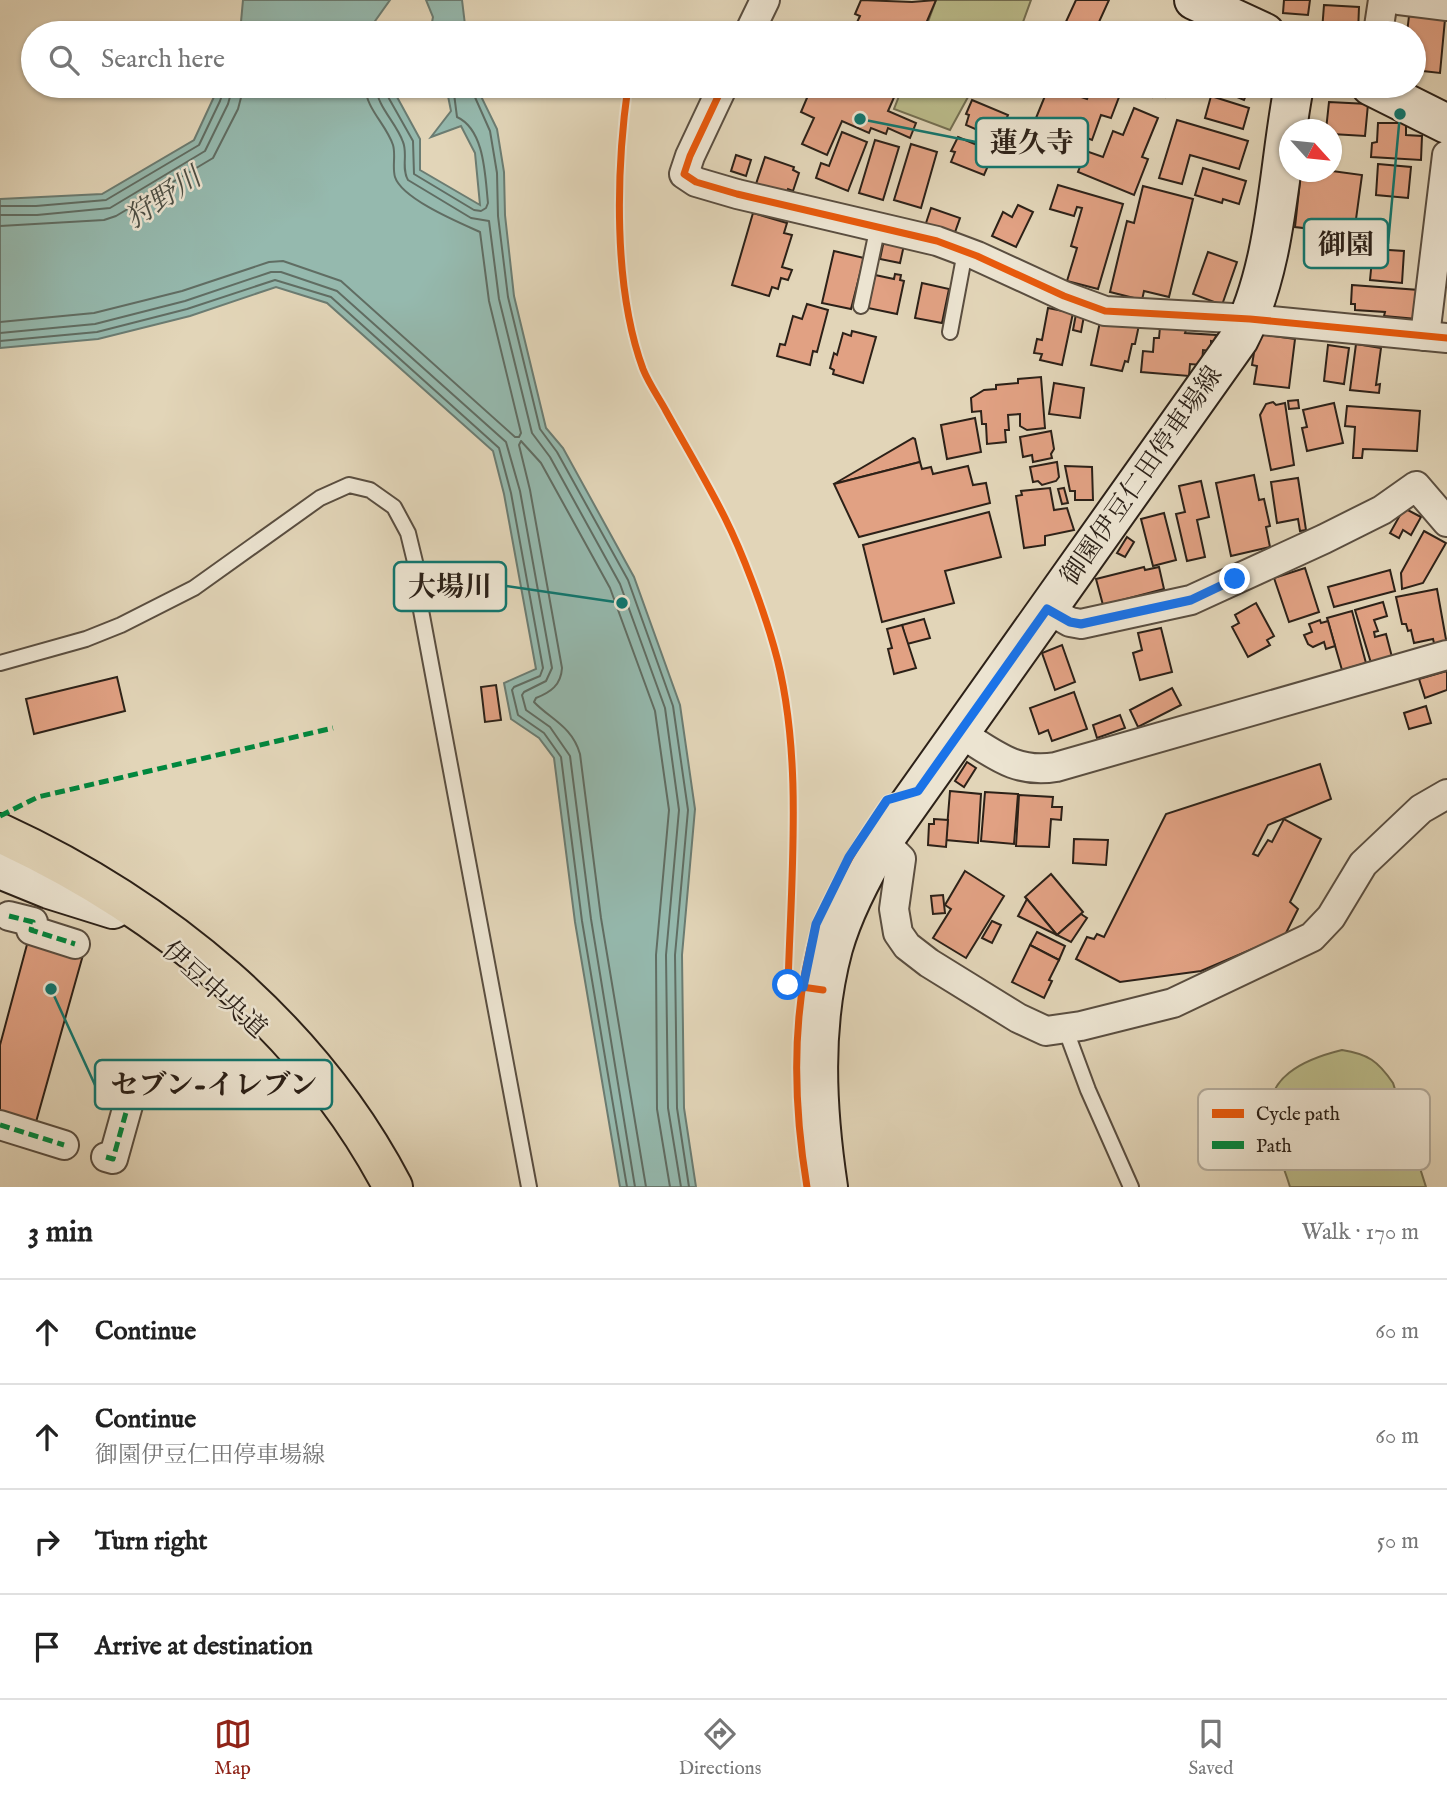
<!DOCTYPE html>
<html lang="en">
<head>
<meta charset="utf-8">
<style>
	body { margin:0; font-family:"IM FELL English","Noto Serif JP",serif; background:#f2f2f2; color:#222 }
	.compass { position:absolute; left:1279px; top:119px; width:63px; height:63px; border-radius:50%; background:#fff; box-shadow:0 2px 5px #0004; rotate:117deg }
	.stop { position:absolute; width:21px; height:21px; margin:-16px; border:5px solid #1a73e8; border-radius:50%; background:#fff }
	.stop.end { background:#1a73e8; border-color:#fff; box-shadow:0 2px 7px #0008 }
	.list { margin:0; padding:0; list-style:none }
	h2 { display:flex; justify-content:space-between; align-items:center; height:91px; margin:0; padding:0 28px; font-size:30px }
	h2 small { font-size:23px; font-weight:400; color:#767676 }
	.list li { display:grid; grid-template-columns:46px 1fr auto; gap:21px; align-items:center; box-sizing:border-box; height:105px; padding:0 28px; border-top:2px solid #e0e0e0 }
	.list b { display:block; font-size:26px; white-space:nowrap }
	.list p { margin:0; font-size:23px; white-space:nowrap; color:#767676 }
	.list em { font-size:23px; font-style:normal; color:#767676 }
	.icon { flex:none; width:38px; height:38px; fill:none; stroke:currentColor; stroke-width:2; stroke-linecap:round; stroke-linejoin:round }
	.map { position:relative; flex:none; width:1447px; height:1187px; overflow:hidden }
	.search { position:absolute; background:#fff; box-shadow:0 2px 5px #0004; left:21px; right:21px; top:21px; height:77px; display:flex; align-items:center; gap:18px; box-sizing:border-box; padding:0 24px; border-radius:38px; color:#767676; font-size:26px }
	.sheet { height:511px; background:#fff }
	nav { display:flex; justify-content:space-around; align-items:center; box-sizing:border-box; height:98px; border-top:2px solid #e0e0e0; background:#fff; font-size:19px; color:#767676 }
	nav a { display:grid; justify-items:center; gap:4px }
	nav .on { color:#8f2418 }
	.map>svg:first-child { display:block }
</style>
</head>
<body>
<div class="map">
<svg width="1447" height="1187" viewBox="0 0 1447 1187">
	<rect width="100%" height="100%" fill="#e2d5b8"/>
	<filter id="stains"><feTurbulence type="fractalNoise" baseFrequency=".00286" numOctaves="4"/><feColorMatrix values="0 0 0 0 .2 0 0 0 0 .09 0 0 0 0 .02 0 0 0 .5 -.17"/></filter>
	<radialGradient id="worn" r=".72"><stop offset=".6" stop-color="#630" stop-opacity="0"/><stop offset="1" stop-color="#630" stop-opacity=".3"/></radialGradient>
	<g fill="#babb8a" stroke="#736e51" stroke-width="2">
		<polygon points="936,0 1031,0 1019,33 924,33"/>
		<polygon points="903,86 974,86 950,130 894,109"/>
		<path d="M1342,1050C1368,1054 1378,1061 1393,1083L1426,1187H1290C1284,1167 1274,1145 1270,1124C1262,1077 1305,1059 1342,1050Z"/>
	</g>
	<g fill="#95b9ae" stroke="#6b7c72" stroke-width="2">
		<polygon points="243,0 390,0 373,24 375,33 240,33"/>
		<polygon points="426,0 462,0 466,33 430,33 433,17"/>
		<polygon points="219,86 391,86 420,139 420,170 480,205 475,153 461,126 431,137 451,111 446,86 476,86 497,129 504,172 505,215 514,296 546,428 563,448 634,577 680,705 695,809 682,955 684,1108 696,1187 620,1187 575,922 554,758 539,738 511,719 504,683 536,669 504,494 493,451 327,303 276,287 190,316 98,339 0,348 0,199 102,194 194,140"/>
	</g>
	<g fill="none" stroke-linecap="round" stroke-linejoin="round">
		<g stroke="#606d63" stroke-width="2">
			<path d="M376,86C377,107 396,122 403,142C408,154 401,168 408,180L471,218L489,221L499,299L532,433L550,457L620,584L665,708L679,810L666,955L668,1108L681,1187"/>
			<path d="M385,86L387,95L413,141L414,174L474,210L481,211L486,208L488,203C485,176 485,130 457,117L453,86"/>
			<polyline points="470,86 490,131 497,173 498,216 508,297 540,429 557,452 628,580 673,706 688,810 675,955 677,1108 689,1187"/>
			<polyline points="0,206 36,206 106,200 199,145 220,101 225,86"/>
			<polyline points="0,215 37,215 110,208 205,151 228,104 233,86"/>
			<polyline points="0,226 104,220 116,216 213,158 238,109 244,86"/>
			<path d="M0,322L94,313L182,291L269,262L283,261L341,281L515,437H519L521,433L489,301L480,232C460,223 402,199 395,177C392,167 396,155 393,145C386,124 366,109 365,86"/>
			<polyline points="0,333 95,324 185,301 271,272 281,272 337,291 506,442 520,491 552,668 546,681 524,692 522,695 526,710 550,727 570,756 591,919 635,1187"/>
			<polyline points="0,341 97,332 187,309 275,280 331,297 499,448 511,493 543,668 540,676 514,687 512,690 518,715 544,733 561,757 582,921 627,1187"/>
			<path d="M646,1187L601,918L580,754C572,726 550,719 534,702L536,698C551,692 561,685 562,668L530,490L519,445L521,441L541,463L610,588L655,711L669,810L656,955L657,1109L670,1187"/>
		</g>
	</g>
	<g fill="#e1a183" stroke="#2c2118" stroke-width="2">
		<polygon points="861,0 912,2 936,0 922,33 837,33 840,27 852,33 860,16 855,14"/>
		<polygon points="1076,0 1109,0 1094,33 1081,33 1064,26"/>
		<polygon points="1284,0 1310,0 1308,15 1283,13"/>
		<polygon points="1324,5 1359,7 1358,33 1325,33 1322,31"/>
		<polygon points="1409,16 1445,19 1440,73 1414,70 1414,33 1407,33"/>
		<polygon points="812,86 825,91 827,86 899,86 888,111 916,123 910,138 888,128 886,134 871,128 869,133 842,121 827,155 802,144 814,118 801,112"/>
		<polygon points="1049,86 1087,99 1092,87 1119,97 1111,118 1101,115 1092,140 1036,118"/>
		<polygon points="1131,86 1171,86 1165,97 1155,92 1152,97"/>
		<polygon points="1211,86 1250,86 1244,100"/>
		<polygon points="1211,96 1249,108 1243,129 1205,118"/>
		<polygon points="972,100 1008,115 998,139 966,125 969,115 966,114"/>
		<polygon points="1329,102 1368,104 1365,136 1332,134 1332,130 1326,130"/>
		<polygon points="1134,108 1158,118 1142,157 1148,159 1134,195 1078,172 1086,151 1103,157 1113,131 1123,135"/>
		<polygon points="1177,120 1248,141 1239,169 1190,155 1182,184 1159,178"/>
		<polygon points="1378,123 1406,123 1406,135 1422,136 1421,160 1371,157 1372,143 1377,142"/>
		<polygon points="842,132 867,142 848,191 816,178 821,163 829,166"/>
		<polygon points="958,137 994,152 984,175 951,162 955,152 951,151"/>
		<polygon points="875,140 899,147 883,200 859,193"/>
		<polygon points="911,144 937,152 921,208 894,200"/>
		<polygon points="736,155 751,160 746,176 731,171"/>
		<polygon points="765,157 794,167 793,170 799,173 793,191 788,189 786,195 756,184"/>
		<polygon points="1378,164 1411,167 1408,198 1376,195"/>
		<polygon points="1203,168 1246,181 1239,204 1223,199 1222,203 1195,195"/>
		<polygon points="1332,171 1362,175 1354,234 1295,227 1301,172 1320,175 1320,172"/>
		<polygon points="1058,185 1123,204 1098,289 1067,281 1077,248 1071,246 1082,208 1077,207 1074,216 1050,209"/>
		<polygon points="1143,186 1193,199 1169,297 1144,291 1142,300 1110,292 1127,221 1134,223"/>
		<polygon points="1018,205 1033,212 1016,247 992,236 1003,212 1012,217"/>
		<polygon points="931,208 960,218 954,235 925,226"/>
		<polygon points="753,213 787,223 784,233 792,235 782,267 792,270 788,280 781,278 778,289 772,287 769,296 732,285"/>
		<polygon points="884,240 904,245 900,263 880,259"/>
		<polygon points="1373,249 1404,251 1402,283 1370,280"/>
		<polygon points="834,251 864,258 851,309 822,303"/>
		<polygon points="1208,252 1237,262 1222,305 1193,294"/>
		<polygon points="895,274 901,275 900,280 904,281 897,314 868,308 875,275 894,279"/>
		<polygon points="922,283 949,289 942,323 915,318"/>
		<polygon points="1352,285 1419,290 1417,319 1384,316 1385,312 1355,310 1355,304 1351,304"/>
		<polygon points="807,304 828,310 817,352 813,351 810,365 777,356 780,344 785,345 793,316 802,319"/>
		<polygon points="1048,308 1073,313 1062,365 1040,360 1042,354 1034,353 1037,339 1042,340"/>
		<polygon points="1076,314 1084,316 1081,332 1073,330"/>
		<polygon points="1101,317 1139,325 1135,344 1132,344 1128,362 1125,361 1122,371 1091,365"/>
		<polygon points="1160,327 1186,330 1185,333 1216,335 1215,342 1211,341 1211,351 1203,350 1202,365 1190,364 1189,376 1141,372 1143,351 1153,352 1154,338 1159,338"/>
		<polygon points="852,331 876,337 863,383 833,374 834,370 830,368 834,353 837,355 843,333 851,336"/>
		<polygon points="1259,334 1295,339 1289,388 1254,384 1257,366 1252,365 1256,340"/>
		<polygon points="1356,344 1381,348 1376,385 1380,384 1379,393 1350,390"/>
		<polygon points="1328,345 1349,348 1344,384 1324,381"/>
		<polygon points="1041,377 1045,428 1027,430 1020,426 1020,414 1008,415 1009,430 1005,430 1006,442 987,444 986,424 982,424 981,411 972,412 971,398 984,390 996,389 996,385 1018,383 1018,379"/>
		<polygon points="1054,383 1084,388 1080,418 1049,414"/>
		<polygon points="1298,400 1299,408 1289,409 1288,401"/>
		<polygon points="1273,402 1276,405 1285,403 1294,465 1271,470 1260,415 1266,404"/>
		<polygon points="1334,403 1343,443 1307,451 1302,428 1307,427 1303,410"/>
		<polygon points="1347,406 1420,411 1417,451 1363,449 1362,458 1353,458 1355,427 1345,426"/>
		<polygon points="975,418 981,452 947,459 941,425"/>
		<polygon points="1051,431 1054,449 1051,454 1052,458 1033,462 1032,455 1023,457 1020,437"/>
		<polygon points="913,438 915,439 920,462 834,484"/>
		<polygon points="920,462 922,469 931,467 933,474 968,466 973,485 986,483 990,503 859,537 834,484"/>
		<polygon points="1057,462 1059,477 1056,481 1042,485 1038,481 1033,482 1030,467"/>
		<polygon points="1065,466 1092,467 1093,500 1075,500 1075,491 1070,491"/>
		<polygon points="1254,475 1259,500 1264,499 1270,526 1266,527 1270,547 1231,556 1216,483"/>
		<polygon points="1298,478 1306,530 1300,531 1298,519 1277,523 1271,482"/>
		<polygon points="1201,481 1209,517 1197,520 1205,557 1187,561 1176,514 1185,512 1179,486"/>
		<polygon points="1050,488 1054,510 1067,508 1074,530 1045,536 1045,545 1024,548 1016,496 1022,495 1021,491"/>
		<polygon points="1064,488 1068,503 1062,504 1058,489"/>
		<polygon points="1404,508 1421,517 1411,535 1403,530 1399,538 1390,533"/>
		<polygon points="989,512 1001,557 945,571 954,603 882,622 863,545"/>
		<polygon points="1164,513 1176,560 1153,566 1141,519"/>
		<polygon points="1424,531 1446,543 1423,583 1402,589 1401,573"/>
		<polygon points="1127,537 1134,542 1125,557 1117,553"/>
		<polygon points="1144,567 1145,570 1159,567 1164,589 1103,605 1096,579"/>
		<polygon points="1305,568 1319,612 1289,622 1274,578"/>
		<polygon points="1390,570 1395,591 1334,607 1328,587"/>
		<polygon points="1437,589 1447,645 1435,647 1433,639 1414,643 1411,630 1408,631 1406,624 1402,624 1396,597"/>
		<polygon points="1383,602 1387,616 1374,620 1378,631 1374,632 1375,637 1386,634 1392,657 1371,663 1355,610"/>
		<polygon points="1256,603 1274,636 1267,640 1270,645 1248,657 1232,627 1239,623 1235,615"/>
		<polygon points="1352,611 1366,663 1342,670 1327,618"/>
		<polygon points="924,619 930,638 907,644 902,625"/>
		<polygon points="1320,620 1321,623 1328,621 1335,646 1326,649 1324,642 1313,647 1308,644 1304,635 1312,632 1309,624"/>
		<polygon points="902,625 916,668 894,674 888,649 892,648 887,629"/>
		<polygon points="1161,628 1172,672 1140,680 1133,653 1142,650 1138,633"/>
		<polygon points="1062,645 1075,682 1055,690 1042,653"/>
		<polygon points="1447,671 1447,690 1425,698 1419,679"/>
		<polygon points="117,677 125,711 34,734 26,699"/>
		<polygon points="496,685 501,720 485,722 481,687"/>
		<polygon points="1172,688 1181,705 1138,727 1130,710"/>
		<polygon points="1074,692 1087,729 1052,741 1048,730 1039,734 1030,708"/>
		<polygon points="1426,706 1431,723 1409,729 1404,713"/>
		<polygon points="1120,715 1125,728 1097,738 1093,725"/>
		<polygon points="967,762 976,768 964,787 955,781"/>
		<polygon points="1320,764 1331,799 1268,825 1253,854 1258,856 1268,840 1272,842 1284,819 1321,839 1290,902 1298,909 1285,935 1201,971 1120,982 1076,959 1087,937 1094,939 1097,934 1104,937 1166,814"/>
		<polygon points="950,791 981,794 978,843 946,840"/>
		<polygon points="985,792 1018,794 1014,844 981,841"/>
		<polygon points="1019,795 1053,797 1052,807 1062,807 1061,820 1051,819 1049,847 1016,846"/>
		<polygon points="934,819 948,820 946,847 928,845 929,824 934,824"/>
		<polygon points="1074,839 1108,840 1106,865 1073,863"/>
		<polygon points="965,871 1004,896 966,958 933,938 951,909 945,905"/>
		<polygon points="1051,874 1083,912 1057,935 1025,897"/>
		<polygon points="943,895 945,913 933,914 931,896"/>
		<polygon points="1027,899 1057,935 1018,916"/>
		<polygon points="1081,914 1087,918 1071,942 1057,935"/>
		<polygon points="992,921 1001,925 992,943 982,938"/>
		<polygon points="1037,932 1065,946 1059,960 1030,945"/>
		<polygon points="29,937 83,955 36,1122 0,1111 0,1045"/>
		<polygon points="1030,945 1059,960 1049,980 1052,981 1044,998 1012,982"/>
	</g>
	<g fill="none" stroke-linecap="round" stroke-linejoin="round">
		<defs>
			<g id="lane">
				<polyline points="861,306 878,226"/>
				<polyline points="950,332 965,252"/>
				<polyline points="0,663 86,639 121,625 194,588 320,498 349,485 370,490 394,507 408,533 416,566 420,605 529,1187"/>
				<polyline points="1065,1028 1088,1090 1131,1187"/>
			</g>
			<g id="street">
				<polyline points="1399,0 1447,6"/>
				<polyline points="749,33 765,0"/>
				<polyline points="1378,33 1383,0"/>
				<polyline points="723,86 690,156 684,174 696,182 737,194 937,241 977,256 1064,296 1105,311 1250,319 1447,338"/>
				<polyline points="1425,336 1447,155"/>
				<polyline points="1047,609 1070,622 1081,624 1191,600 1324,539 1382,510 1416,486 1447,522"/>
				<path d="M960,733C993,753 1015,774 1056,767L1447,655"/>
				<polyline points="883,841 901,859 894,909 898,933 907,946 929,963 1018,1018 1046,1031 1081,1026 1173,1003 1312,937 1331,917 1363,864 1421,809 1447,794"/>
				<polyline points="9,916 33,922 31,930 75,944"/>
				<polyline points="0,1125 64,1145"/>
				<polyline points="106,1157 113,1159 132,1091"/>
			</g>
			<g id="secondary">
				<polyline points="1194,0 1265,33"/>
				<polyline points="1371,86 1447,124"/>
				<polyline points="0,869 49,889 113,909"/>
				<path d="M828,1187C816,1107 812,1026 833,948C844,910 863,874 883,841L1239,339C1278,264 1278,168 1294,86"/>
			</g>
			<path id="highway" d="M0,833C161,907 310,1028 393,1187"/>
		</defs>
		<use href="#lane" stroke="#5a4e40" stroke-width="18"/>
		<use href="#street" stroke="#5a4e40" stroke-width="32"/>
		<use href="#secondary" stroke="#2c2118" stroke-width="42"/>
		<use href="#highway" stroke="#2c2118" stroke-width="42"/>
		<use href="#lane" stroke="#ece4d1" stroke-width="14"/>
		<use href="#street" stroke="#ece4d1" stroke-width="28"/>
		<use href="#secondary" stroke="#ece4d1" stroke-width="38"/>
		<use href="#highway" stroke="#e2d5b8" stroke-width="38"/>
		<g stroke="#00873e" stroke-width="5" stroke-dasharray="10 5" stroke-linecap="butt">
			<polyline points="0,816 38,797 333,728"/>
			<polyline points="9,916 33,922 31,930 75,944"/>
			<polyline points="0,1125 64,1145"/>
			<polyline points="106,1157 113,1159 132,1091"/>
		</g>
		<defs>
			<g id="cycleway">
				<path d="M628,86C616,171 613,288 643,369C649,384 659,398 666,411C686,447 707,482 725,518C743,554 763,608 774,647C804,750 791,878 788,985L823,990"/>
				<polyline points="723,86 690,156 684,174 696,182 737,194 937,241 977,256 1064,296 1105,311 1250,319 1447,338"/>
				<path d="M807,1187C793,1102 791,1010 816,926C820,913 828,900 834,887C850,857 866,828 887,800L918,791"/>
			</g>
		</defs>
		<use href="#cycleway" stroke="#ece4d1" stroke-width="11"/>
		<use href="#cycleway" stroke="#e8590c" stroke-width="7"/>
	</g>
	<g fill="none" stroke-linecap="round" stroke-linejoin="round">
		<polyline stroke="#1a73e8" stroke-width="9" points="788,985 803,987 816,924 849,857 887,800 918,791 1047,609 1070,622 1081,624 1191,600 1235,579"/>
	</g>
	<g text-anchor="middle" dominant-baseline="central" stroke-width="5" stroke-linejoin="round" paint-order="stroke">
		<g font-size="26" fill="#2c2118" stroke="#ece4d1">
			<text transform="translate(1142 476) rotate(-55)">御園伊豆仁田停車場線</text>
			<text transform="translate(214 990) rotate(42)">伊豆中央道</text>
		</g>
		<g font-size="28" font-style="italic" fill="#4c4f45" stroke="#ece4d1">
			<text transform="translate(164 199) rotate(-34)">狩野川</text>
		</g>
	</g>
	<rect x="1198" y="1089" width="232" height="81" rx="10" fill="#ece4d1" stroke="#b2aa9a" stroke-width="2"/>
	<rect x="1212" y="1109" width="32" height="9" fill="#e8590c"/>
	<rect x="1212" y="1141" width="32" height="8" fill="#00873e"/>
	<g font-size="19" fill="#2c2118">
		<text x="1256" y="1120">Cycle path</text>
		<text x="1256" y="1152">Path</text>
	</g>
	<path fill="none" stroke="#0f766e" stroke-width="2.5" d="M860 119L976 142M1400 114L1388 244M622 603L506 586M51 989L95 1085"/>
	<g fill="#0f766e" stroke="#ece4d1" stroke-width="2.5">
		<circle cx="860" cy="119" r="7"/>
		<circle cx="1400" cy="114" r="7"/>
		<circle cx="622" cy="603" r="7"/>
		<circle cx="51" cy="989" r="7"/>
	</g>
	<g fill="#ece4d1" stroke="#0f766e" stroke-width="2.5">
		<rect x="976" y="118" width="112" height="49" rx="7"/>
		<rect x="1304" y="219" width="84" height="49" rx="7"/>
		<rect x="394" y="562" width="112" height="49" rx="7"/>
		<rect x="95" y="1060" width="237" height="49" rx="7"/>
	</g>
	<g font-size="28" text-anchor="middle" font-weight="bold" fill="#2c2118">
		<text x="1032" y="152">蓮久寺</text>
		<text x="1346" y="254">御園</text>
		<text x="450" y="596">大場川</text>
		<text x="214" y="1094">セブン-イレブン</text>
	</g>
	<rect width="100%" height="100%" filter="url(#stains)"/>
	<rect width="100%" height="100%" fill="url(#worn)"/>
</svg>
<svg class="compass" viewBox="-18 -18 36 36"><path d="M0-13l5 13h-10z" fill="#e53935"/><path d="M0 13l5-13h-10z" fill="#767676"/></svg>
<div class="stop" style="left:788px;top:985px"></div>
<div class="stop end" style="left:1235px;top:579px"></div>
<div class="search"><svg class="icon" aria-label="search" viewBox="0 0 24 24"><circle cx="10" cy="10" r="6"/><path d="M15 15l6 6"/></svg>Search here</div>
</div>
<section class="sheet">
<h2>3 min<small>Walk · 170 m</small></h2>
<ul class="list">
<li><svg class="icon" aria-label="ahead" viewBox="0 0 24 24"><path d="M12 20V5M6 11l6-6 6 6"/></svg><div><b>Continue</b></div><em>60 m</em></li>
<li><svg class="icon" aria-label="ahead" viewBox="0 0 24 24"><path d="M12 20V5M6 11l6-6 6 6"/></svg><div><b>Continue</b><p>御園伊豆仁田停車場線</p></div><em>60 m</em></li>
<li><svg class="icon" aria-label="right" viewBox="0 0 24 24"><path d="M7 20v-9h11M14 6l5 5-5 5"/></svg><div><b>Turn right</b></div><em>50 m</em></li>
<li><svg class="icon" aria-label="arrive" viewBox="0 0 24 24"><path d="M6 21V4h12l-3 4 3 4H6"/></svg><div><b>Arrive at destination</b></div></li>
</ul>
</section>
<nav>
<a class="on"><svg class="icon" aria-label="map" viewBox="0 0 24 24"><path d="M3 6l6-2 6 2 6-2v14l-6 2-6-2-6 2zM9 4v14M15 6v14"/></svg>Map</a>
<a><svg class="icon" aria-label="directions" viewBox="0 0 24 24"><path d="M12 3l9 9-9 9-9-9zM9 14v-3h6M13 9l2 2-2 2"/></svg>Directions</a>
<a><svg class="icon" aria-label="saved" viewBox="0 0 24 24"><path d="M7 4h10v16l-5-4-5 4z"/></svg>Saved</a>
</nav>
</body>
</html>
